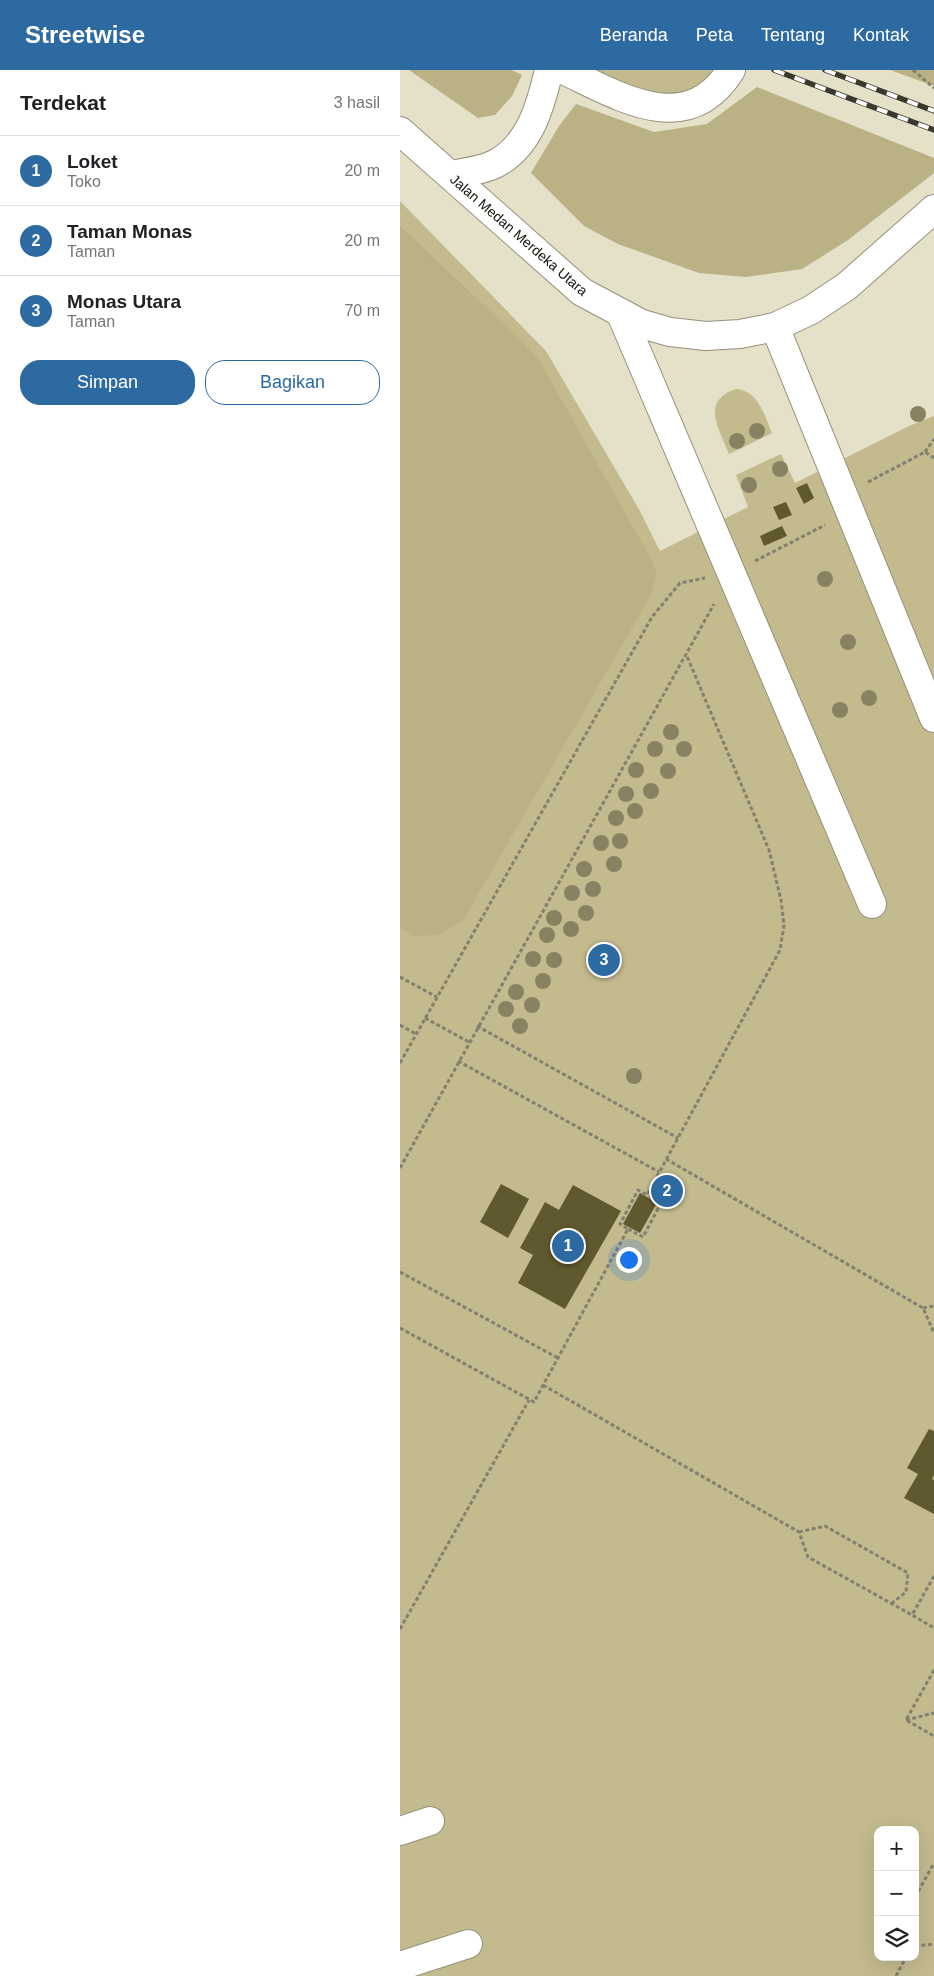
<!DOCTYPE html>
<html lang="id">
<head>
<meta charset="utf-8">
<style>
	body { margin:0; font-family:Helvetica,sans-serif; background:#f6f6f6; color:#202124 }
	.controls { position:absolute; right:15px; bottom:15px; display:grid; overflow:hidden; border-radius:10px; box-shadow:0 5px 20px #0002 }
	.controls button { width:45px; height:45px; display:grid; place-items:center; padding:0; border:0; border-bottom:1px solid #e0e0e0; background:#fff; color:#202124; font:25px sans-serif }
	.you { position:absolute; left:228px; top:1189px; width:18px; height:18px; margin:-12px; border:4px solid #fff; border-radius:50%; background:#1a73e8; box-shadow:0 0 0 8px #1a73e833 }
	.badge { display:grid; place-items:center; width:32px; height:32px; border-radius:50%; background:#2d6aa1; color:#fff; font-size:16px; font-weight:700 }
	.pin { position:absolute; translate:-50% -50%; border:2px solid #fff; box-shadow:0 1px 5px #0006 }
	.list { margin:0; padding:0; list-style:none }
	h2 { display:flex; justify-content:space-between; align-items:center; height:65px; margin:0; padding:0 20px; font-size:21px }
	h2 small { font-size:16px; font-weight:400; color:#757577 }
	.list li { display:grid; grid-template-columns:32px 1fr auto; gap:15px; align-items:center; box-sizing:border-box; height:70px; padding:0 20px; border-top:1px solid #e0e0e0 }
	.list b { display:block; font-size:19px; white-space:nowrap }
	.list p { margin:0; font-size:16px; white-space:nowrap; color:#757577 }
	.list em { font-size:16px; font-style:normal; color:#757577 }
	.actions { display:flex; gap:10px; padding:15px 20px }
	.actions a { flex:1; padding:11px 0; border:1px solid #2d6aa1; border-radius:20px; text-align:center; font-size:18px; color:#2d6aa1 }
	.actions .main { background:#2d6aa1; color:#fff }
	.icon { flex:none; width:28px; height:28px; fill:none; stroke:currentColor; stroke-width:2; stroke-linecap:round; stroke-linejoin:round }
	.map { position:relative; flex:none; width:534px; height:1906px; overflow:hidden }
	header { display:flex; align-items:center; gap:30px; box-sizing:border-box; height:70px; padding:0 25px; background:#2d6aa1; color:#fff }
	header strong { font-size:24px }
	nav { display:flex; gap:28px; margin-inline-start:auto; font-size:18px }
	main { display:flex }
	aside { flex:1; background:#fff }
	.map>svg:first-child { display:block }
</style>
</head>
<body>
<header>
<strong>Streetwise</strong>
<nav><a>Beranda</a><a>Peta</a><a>Tentang</a><a>Kontak</a></nav>
</header>
<main>
<aside>
<h2>Terdekat<small>3 hasil</small></h2>
<ul class="list">
<li><span class="badge">1</span><div><b>Loket</b><p>Toko</p></div><em>20 m</em></li>
<li><span class="badge">2</span><div><b>Taman Monas</b><p>Taman</p></div><em>20 m</em></li>
<li><span class="badge">3</span><div><b>Monas Utara</b><p>Taman</p></div><em>70 m</em></li>
</ul>
<div class="actions"><a class="main">Simpan</a><a>Bagikan</a></div>
</aside>
<div class="map">
<svg width="534" height="1906" viewBox="0 0 534 1906">
	<rect width="100%" height="100%" fill="#e5e1c9"/>
	<g fill="#c3ba8e" fill-rule="evenodd">
		<polygon points="163,0 323,0 290,36"/>
		<path d="M0,131L146,281L240,441L260,481L348,437L336,405L381,384L395,413L509,356L534,346V1906H0ZM478,1760H515V1887H478Z"/>
		<path d="M336,319C359,321 364,345 372,363L329,384C319,358 300,331 336,319Z"/>
	</g>
	<g fill="#bab184">
		<polygon points="9,0 112,0 122,5 112,26 95,45 78,48"/>
		<polygon points="490,0 534,0 534,16"/>
		<polygon points="357,17 534,88 534,103 448,170 402,199 346,207 299,203 218,174 184,156 131,103 159,56 176,34 254,62 307,54"/>
		<polygon points="0,156 123,272 139,290 251,489 257,504 251,525 64,849 40,865 13,866 0,858"/>
	</g>
	<g fill="#60582e">
		<polygon points="407,413 414,428 404,434 396,418"/>
		<polygon points="386,432 392,445 379,450 373,437"/>
		<polygon points="382,456 387,466 364,476 360,466"/>
		<polygon points="101,1114 129,1129 108,1168 80,1152"/>
		<polygon points="173,1115 221,1141 165,1239 118,1213 133,1185 120,1178 145,1132 159,1140"/>
		<polygon points="240,1123 257,1133 240,1163 223,1154"/>
		<polygon points="529,1359 534,1361 534,1405 532,1409 534,1410 534,1444 504,1428 518,1404 507,1398"/>
	</g>
	<g fill="none" stroke-linecap="round" stroke-linejoin="round">
		<defs>
			<g id="minor">
				<polyline points="221,244 472,834"/>
				<polyline points="375,257 534,648"/>
				<polyline points="0,1761 30,1751"/>
				<polyline points="0,1896 68,1874"/>
			</g>
			<g id="major">
				<path d="M163,0C219,26 287,70 331,0"/>
				<polyline points="0,61 182,222 242,254 270,262 306,266 340,264 375,257 411,240 447,216 534,139"/>
				<path d="M50,105C65,102 81,101 95,94C130,76 141,35 149,0"/>
			</g>
		</defs>
		<use href="#minor" stroke="#949079" stroke-width="30"/>
		<use href="#major" stroke="#949079" stroke-width="30"/>
		<g stroke="#83806f" stroke-width="3" stroke-dasharray="4 2.5" stroke-linecap="butt">
			<polyline points="513,0 534,18"/>
			<polyline points="525,382 534,369"/>
			<polyline points="468,412 525,382 534,388"/>
			<polyline points="355,491 425,455"/>
			<polyline points="0,907 37,927"/>
			<polyline points="25,948 69,972"/>
			<polyline points="0,955 16,964"/>
			<polyline points="77,956 278,1068"/>
			<polyline points="58,991 259,1102"/>
			<polyline points="0,993 252,547 280,513 305,508"/>
			<polyline points="266,1089 523,1238 534,1263"/>
			<polyline points="0,1098 314,534"/>
			<polyline points="228,1159 243,1167 261,1133 247,1125"/>
			<polyline points="0,1202 158,1288"/>
			<polyline points="523,1238 534,1236"/>
			<polyline points="0,1258 134,1332 228,1159 220,1154 238,1120 247,1125 380,880 384,855 381,830 369,780 286,584"/>
			<polyline points="143,1315 399,1462 408,1487 512,1545"/>
			<polyline points="399,1462 425,1456 508,1503 506,1522 491,1534"/>
			<polyline points="534,1506 512,1545 534,1558"/>
			<polyline points="0,1559 129,1330"/>
			<polyline points="534,1600 506,1650 534,1666"/>
			<polyline points="506,1650 534,1643"/>
			<polyline points="515,1827 534,1793"/>
			<polyline points="515,1876 534,1874"/>
			<polyline points="496,1906 506,1887"/>
		</g>
		<use href="#minor" stroke="#fff" stroke-width="28"/>
		<use href="#major" stroke="#fff" stroke-width="28"/>
		<defs>
			<g id="rail">
				<polyline points="374,0 534,60"/>
				<polyline points="425,0 534,41"/>
			</g>
		</defs>
		<use href="#rail" stroke="#3b382d" stroke-width="5.5"/>
		<use href="#rail" stroke="#fff" stroke-width="4" stroke-dasharray="11" stroke-linecap="butt"/>
	</g>
	<g fill="#888262">
		<circle cx="518" cy="344" r="8"/>
		<circle cx="357" cy="361" r="8"/>
		<circle cx="337" cy="371" r="8"/>
		<circle cx="380" cy="399" r="8"/>
		<circle cx="349" cy="415" r="8"/>
		<circle cx="425" cy="509" r="8"/>
		<circle cx="448" cy="572" r="8"/>
		<circle cx="469" cy="628" r="8"/>
		<circle cx="440" cy="640" r="8"/>
		<circle cx="271" cy="662" r="8"/>
		<circle cx="255" cy="679" r="8"/>
		<circle cx="284" cy="679" r="8"/>
		<circle cx="236" cy="700" r="8"/>
		<circle cx="268" cy="701" r="8"/>
		<circle cx="251" cy="721" r="8"/>
		<circle cx="226" cy="724" r="8"/>
		<circle cx="235" cy="741" r="8"/>
		<circle cx="216" cy="748" r="8"/>
		<circle cx="220" cy="771" r="8"/>
		<circle cx="201" cy="773" r="8"/>
		<circle cx="214" cy="794" r="8"/>
		<circle cx="184" cy="799" r="8"/>
		<circle cx="193" cy="819" r="8"/>
		<circle cx="172" cy="823" r="8"/>
		<circle cx="186" cy="843" r="8"/>
		<circle cx="154" cy="848" r="8"/>
		<circle cx="171" cy="859" r="8"/>
		<circle cx="147" cy="865" r="8"/>
		<circle cx="133" cy="889" r="8"/>
		<circle cx="154" cy="890" r="8"/>
		<circle cx="143" cy="911" r="8"/>
		<circle cx="116" cy="922" r="8"/>
		<circle cx="132" cy="935" r="8"/>
		<circle cx="106" cy="939" r="8"/>
		<circle cx="120" cy="956" r="8"/>
		<circle cx="234" cy="1006" r="8"/>
	</g>
	<g text-anchor="middle" dominant-baseline="central" stroke-width="5" stroke-linejoin="round" paint-order="stroke">
		<g font-size="14" fill="#15130b" stroke="#fff">
			<text transform="translate(119 165) rotate(41)">Jalan Medan Merdeka Utara</text>
		</g>
	</g>
</svg>
<div class="controls">
<button>+</button>
<button>−</button>
<button><svg class="icon" aria-label="layers" viewBox="0 0 24 24"><path d="M12 4l9 5-9 5-9-5zM3 14l9 5 9-5"/></svg></button>
</div>
<div class="you"></div>
<div class="pin badge" style="left:168px;top:1176px">1</div>
<div class="pin badge" style="left:267px;top:1121px">2</div>
<div class="pin badge" style="left:204px;top:890px">3</div>
</div>
</main>
</body>
</html>
